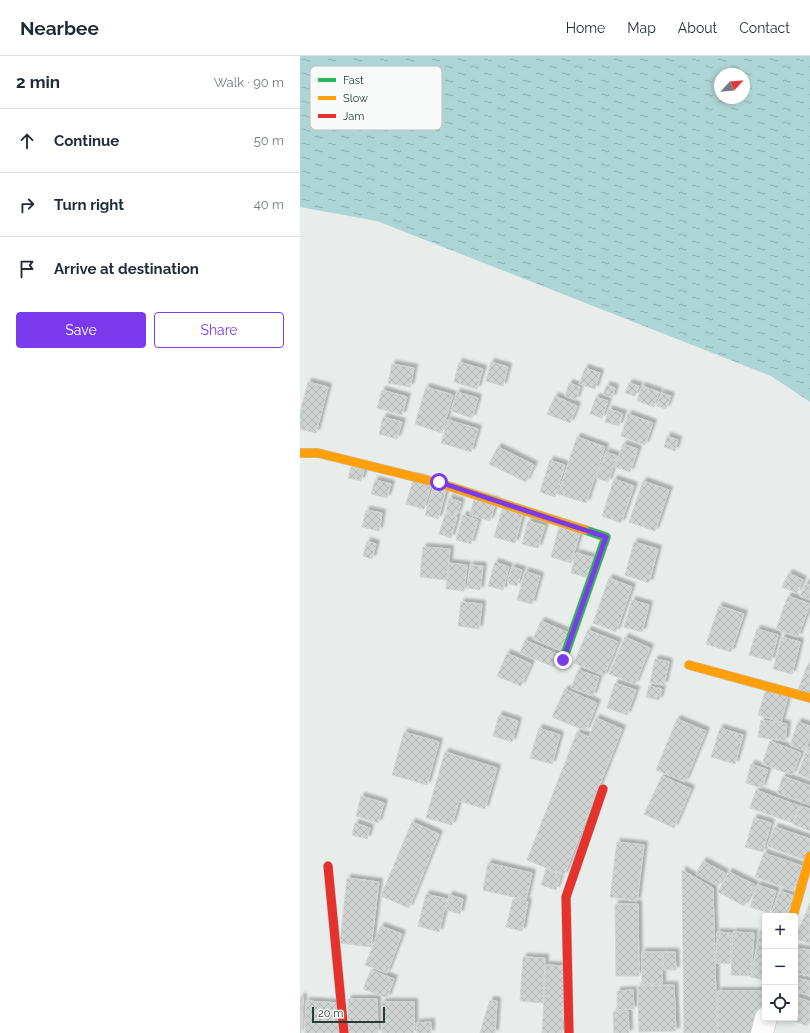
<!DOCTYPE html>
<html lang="en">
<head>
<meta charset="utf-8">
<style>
	body { margin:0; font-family:Raleway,sans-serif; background:#f6f6f7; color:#1f2937 }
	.controls { position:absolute; right:12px; bottom:12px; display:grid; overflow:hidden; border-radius:4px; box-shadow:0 2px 6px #0003 }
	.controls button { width:36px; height:36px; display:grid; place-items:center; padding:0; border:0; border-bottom:1px solid #e0e1e3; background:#fff; color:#1f2937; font:20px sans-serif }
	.compass { position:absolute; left:414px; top:12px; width:36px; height:36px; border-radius:50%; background:#fff; box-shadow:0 2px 6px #0003; rotate:64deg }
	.scale { position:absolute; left:12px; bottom:10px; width:73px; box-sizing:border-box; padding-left:4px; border:2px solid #273e35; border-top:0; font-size:11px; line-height:14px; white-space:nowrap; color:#273e35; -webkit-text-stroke:3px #f7faf8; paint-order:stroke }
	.stop { position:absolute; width:12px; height:12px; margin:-9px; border:3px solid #7c3aed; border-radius:50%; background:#fff }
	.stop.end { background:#7c3aed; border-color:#fff; box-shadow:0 1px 4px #0008 }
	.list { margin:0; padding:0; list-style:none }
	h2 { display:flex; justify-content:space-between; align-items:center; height:52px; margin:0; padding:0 16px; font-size:17px }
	h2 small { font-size:13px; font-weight:400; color:#747a83 }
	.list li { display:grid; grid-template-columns:26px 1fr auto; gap:12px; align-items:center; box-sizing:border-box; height:64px; padding:0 16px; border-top:1px solid #e0e1e3 }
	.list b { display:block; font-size:15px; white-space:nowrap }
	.list em { font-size:13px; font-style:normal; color:#747a83 }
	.actions { display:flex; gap:8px; padding:12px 16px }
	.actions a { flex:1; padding:9px 0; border:1px solid #7c3aed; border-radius:4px; text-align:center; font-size:14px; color:#7c3aed }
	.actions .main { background:#7c3aed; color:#fff }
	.icon { flex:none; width:22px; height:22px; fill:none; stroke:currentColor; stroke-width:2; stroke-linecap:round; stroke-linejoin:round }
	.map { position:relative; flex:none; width:510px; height:977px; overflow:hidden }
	header { display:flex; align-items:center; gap:24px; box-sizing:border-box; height:56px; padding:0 20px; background:#fff; border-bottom:1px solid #e0e1e3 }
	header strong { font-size:19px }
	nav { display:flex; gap:22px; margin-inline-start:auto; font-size:14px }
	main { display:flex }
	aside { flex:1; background:#fff }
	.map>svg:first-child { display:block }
</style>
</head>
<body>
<header>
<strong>Nearbee</strong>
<nav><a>Home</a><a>Map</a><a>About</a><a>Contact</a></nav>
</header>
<main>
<aside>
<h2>2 min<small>Walk · 90 m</small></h2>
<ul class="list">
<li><svg class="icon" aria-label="ahead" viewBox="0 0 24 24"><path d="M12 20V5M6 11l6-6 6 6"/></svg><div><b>Continue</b></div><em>50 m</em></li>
<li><svg class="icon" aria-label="right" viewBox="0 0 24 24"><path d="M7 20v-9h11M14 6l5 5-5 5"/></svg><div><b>Turn right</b></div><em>40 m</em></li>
<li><svg class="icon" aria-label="arrive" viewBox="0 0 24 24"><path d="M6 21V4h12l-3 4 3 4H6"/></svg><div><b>Arrive at destination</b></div></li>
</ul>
<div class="actions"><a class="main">Save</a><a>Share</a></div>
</aside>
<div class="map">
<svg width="510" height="977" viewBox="0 0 510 977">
	<defs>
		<pattern id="water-ripples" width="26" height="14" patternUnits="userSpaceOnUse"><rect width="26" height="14" fill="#aed5d5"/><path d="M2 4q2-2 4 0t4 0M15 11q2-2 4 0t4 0" fill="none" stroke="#8eaeae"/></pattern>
		<pattern id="building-cross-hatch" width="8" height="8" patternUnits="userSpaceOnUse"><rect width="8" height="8" fill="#cfd3d1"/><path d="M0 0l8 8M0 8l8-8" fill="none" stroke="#b2b6b4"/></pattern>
		<filter id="shadow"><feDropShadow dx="3.5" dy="-3.5" stdDeviation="1" flood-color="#0004"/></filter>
	</defs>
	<rect width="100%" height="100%" fill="#e8ecea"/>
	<path fill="url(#water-ripples)" fill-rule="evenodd" d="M0,0H510V346L471,320L77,165L0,151ZM420,18H444V42H420Z"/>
	<g fill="url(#building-cross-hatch)" stroke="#d1d5d3" filter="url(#shadow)">
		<polygon points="159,306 183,313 177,333 154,326"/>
		<polygon points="191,306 208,311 203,330 186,325"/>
		<polygon points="92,308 114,312 110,331 88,327"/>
		<polygon points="285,312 300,317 295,333 279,328"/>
		<polygon points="8,326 28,331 16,377 0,373 0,357"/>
		<polygon points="269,327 280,331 276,344 265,340"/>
		<polygon points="329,327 339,330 335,340 325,337"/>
		<polygon points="307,329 315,332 312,342 303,338"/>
		<polygon points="342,330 359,336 354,351 337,345"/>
		<polygon points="126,331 153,339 142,377 115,368"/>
		<polygon points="82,334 107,341 102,359 77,352"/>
		<polygon points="157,336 178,342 172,362 151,355"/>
		<polygon points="361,337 371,340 366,353 357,350"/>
		<polygon points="255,340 277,350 270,367 247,358"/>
		<polygon points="296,341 308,345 302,362 290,358"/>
		<polygon points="309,353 323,358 319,370 305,366"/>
		<polygon points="328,358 353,367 345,389 321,380"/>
		<polygon points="83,361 102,366 97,383 79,378"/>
		<polygon points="148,364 178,373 171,396 141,387"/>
		<polygon points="367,380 378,384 375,395 364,391"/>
		<polygon points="277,381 305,391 286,447 258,438"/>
		<polygon points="323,388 338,393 330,416 315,411"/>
		<polygon points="198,391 234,409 226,426 189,408"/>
		<polygon points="306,396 317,400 308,426 296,422"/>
		<polygon points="250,404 265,409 255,441 240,436"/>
		<polygon points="51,411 64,414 61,425 48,422"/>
		<polygon points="114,421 132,426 124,453 106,448"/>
		<polygon points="314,423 334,430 321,467 302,460"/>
		<polygon points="75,424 91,428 87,442 71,438"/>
		<polygon points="343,425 369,434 355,475 329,466"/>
		<polygon points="134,430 146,434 138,463 125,459"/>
		<polygon points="175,440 196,445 190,465 170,459"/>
		<polygon points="149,442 161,446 157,459 146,456"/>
		<polygon points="203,451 223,457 215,487 194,481"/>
		<polygon points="66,454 82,457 79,475 62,471"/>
		<polygon points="145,458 157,461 151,482 139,478"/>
		<polygon points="163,459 178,464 171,488 156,484"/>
		<polygon points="228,465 245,470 238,492 222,488"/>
		<polygon points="259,471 280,477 271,507 251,501"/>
		<polygon points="67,485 76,488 72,503 63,500"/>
		<polygon points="334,486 358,493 349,527 325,519"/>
		<polygon points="123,491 150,493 147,524 120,521"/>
		<polygon points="276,497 295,502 289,522 271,517"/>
		<polygon points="195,506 209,511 203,534 188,530"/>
		<polygon points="149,507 167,509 164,535 146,533"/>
		<polygon points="170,509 183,510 180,534 167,532"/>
		<polygon points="212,511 222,514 217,530 207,527"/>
		<polygon points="225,515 240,520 232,548 217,544"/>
		<polygon points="489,517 503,524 497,537 482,531"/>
		<polygon points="309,522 332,531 316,576 293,567"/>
		<polygon points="506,527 510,529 510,544 500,540"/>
		<polygon points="488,540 510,548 498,581 476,573"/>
		<polygon points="332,544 349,549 342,576 324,571"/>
		<polygon points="161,546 182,548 179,573 158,570"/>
		<polygon points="419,550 444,558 431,596 406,588"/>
		<polygon points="241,565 269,577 261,595 233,583"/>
		<polygon points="457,573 478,579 471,605 449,599"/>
		<polygon points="288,574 318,586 304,620 274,607"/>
		<polygon points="325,581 350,592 335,628 309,618"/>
		<polygon points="482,581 500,586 492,618 473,613"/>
		<polygon points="225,584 259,599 254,611 220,597"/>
		<polygon points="207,597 231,608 221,630 197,620"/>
		<polygon points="355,603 369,606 364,629 350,627"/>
		<polygon points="507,610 510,611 510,638 498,634"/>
		<polygon points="278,614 299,621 293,640 271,632"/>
		<polygon points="315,627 336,634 327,659 307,652"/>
		<polygon points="349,630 362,633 359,644 346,641"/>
		<polygon points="265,633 297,647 286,675 252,661"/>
		<polygon points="466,633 488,640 481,666 458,659"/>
		<polygon points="199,659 218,665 212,686 193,680"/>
		<polygon points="296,662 322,673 264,819 227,804 277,676 289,681"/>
		<polygon points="377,663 406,675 385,726 356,714"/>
		<polygon points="461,664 487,668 485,685 458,681"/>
		<polygon points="498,666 510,670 510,681 505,695 490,689"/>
		<polygon points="239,672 260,679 252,708 230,702"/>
		<polygon points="420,672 443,679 435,708 411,701"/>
		<polygon points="104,676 139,686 127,729 92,719"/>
		<polygon points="470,685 501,697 492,719 462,708"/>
		<polygon points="508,691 510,692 510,723 498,718"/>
		<polygon points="145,696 197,712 185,753 159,745 152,769 126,762"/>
		<polygon points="451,708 468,714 462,732 446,727"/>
		<polygon points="362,720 391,733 374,772 344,758"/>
		<polygon points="483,720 510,730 510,749 477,737"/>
		<polygon points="456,734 499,750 493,767 450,752"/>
		<polygon points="61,740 84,747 78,767 56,760"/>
		<polygon points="500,750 510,753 510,775 493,768"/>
		<polygon points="454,762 471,767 463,796 445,791"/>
		<polygon points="112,766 139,778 109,852 81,840"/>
		<polygon points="55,767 70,772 67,783 52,779"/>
		<polygon points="475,771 510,783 510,791 505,804 467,790"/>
		<polygon points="317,786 344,789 337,845 310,841"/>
		<polygon points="464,797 502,810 493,835 455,821"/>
		<polygon points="403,805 425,817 418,830 396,818"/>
		<polygon points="188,807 232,817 226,844 183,834"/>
		<polygon points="246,813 261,818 256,834 241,829"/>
		<polygon points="382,814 413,832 417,977 384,977"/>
		<polygon points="429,816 455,829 444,850 418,836"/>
		<polygon points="47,822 79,826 71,891 40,887"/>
		<polygon points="457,829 476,835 469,857 450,851"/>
		<polygon points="480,835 494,840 483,860 472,856"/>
		<polygon points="126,838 147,843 139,876 118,870"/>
		<polygon points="149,839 163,843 160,858 146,854"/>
		<polygon points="213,843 228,846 222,875 206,871"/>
		<polygon points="510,847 510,888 495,882"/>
		<polygon points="315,848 338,848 339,920 316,920"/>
		<polygon points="81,870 102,878 87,917 65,909"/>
		<polygon points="460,875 465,876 465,924 451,921"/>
		<polygon points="417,876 431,877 430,908 416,907"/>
		<polygon points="433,876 454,877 451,920 431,919"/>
		<polygon points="495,892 510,894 510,920 495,917"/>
		<rect x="342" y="896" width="20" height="32"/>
		<polygon points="363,896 375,896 376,914 364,914"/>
		<polygon points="223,901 245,902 243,947 220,945"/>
		<polygon points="246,909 265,910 262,977 242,977"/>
		<polygon points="71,914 94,923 87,942 63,933"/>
		<polygon points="495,922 510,925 510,939 495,936"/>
		<polygon points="374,929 376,975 339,976 338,930"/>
		<polygon points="333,934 334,953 317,954 317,935"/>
		<polygon points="418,935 465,935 460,977 418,977"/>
		<polygon points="495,940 510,946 510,963 507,970 487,962 495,962"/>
		<polygon points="0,941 3,941 1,977 0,977"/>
		<polygon points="48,943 77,943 78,977 48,977"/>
		<polygon points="190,944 197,945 195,977 180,977"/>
		<polygon points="6,945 40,947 39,977 5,977"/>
		<rect x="82" y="946" width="32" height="31"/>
		<polygon points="328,955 329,977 314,977 313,956"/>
		<polygon points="131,966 131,977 117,977 116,967"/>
	</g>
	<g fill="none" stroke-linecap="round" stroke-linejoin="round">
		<defs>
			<polyline id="street" points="462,977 466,962"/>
			<polyline id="fast" points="263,604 306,481 285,474"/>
			<g id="slow">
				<polyline points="0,397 18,397 139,427 285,474"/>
				<polyline points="389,609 510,642"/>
				<polyline points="493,860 510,800"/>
			</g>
			<g id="jam">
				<polyline points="28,810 44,977"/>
				<polyline points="269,977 266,841 303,733"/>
			</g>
		</defs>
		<use href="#street" stroke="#c5c9c7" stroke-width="23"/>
		<use href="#fast" stroke="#c4c9c7" stroke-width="10"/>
		<use href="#slow" stroke="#c4c9c7" stroke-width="10"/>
		<use href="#jam" stroke="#c4c9c7" stroke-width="10"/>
		<use href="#street" stroke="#fcfcfc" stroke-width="22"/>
		<use href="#fast" stroke="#30b455" stroke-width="9"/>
		<use href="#slow" stroke="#ff9f0a" stroke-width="9"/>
		<use href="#jam" stroke="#e5322d" stroke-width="9"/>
	</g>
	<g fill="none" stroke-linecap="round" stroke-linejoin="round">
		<polyline stroke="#7c3aed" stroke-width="5" points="139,426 306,481 263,604"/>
	</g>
	<rect x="10" y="10" width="132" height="64" rx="6" fill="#f7faf8" stroke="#b9c2be" stroke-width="1"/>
	<rect x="18" y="22" width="18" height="4" fill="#30b455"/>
	<rect x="18" y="40" width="18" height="4" fill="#ff9f0a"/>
	<rect x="18" y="58" width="18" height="4" fill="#e5322d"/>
	<g font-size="11" fill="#273e35">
		<text x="43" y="28">Fast</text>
		<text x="43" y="46">Slow</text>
		<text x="43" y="64">Jam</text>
	</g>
</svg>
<div class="controls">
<button>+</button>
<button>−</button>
<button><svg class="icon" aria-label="locate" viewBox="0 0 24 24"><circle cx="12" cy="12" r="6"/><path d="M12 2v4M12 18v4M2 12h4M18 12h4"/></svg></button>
</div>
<svg class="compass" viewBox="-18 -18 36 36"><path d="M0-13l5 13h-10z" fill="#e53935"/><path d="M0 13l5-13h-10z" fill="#747a83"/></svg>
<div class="scale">20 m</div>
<div class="stop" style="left:139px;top:426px"></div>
<div class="stop end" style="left:263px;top:604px"></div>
</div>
</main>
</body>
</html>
